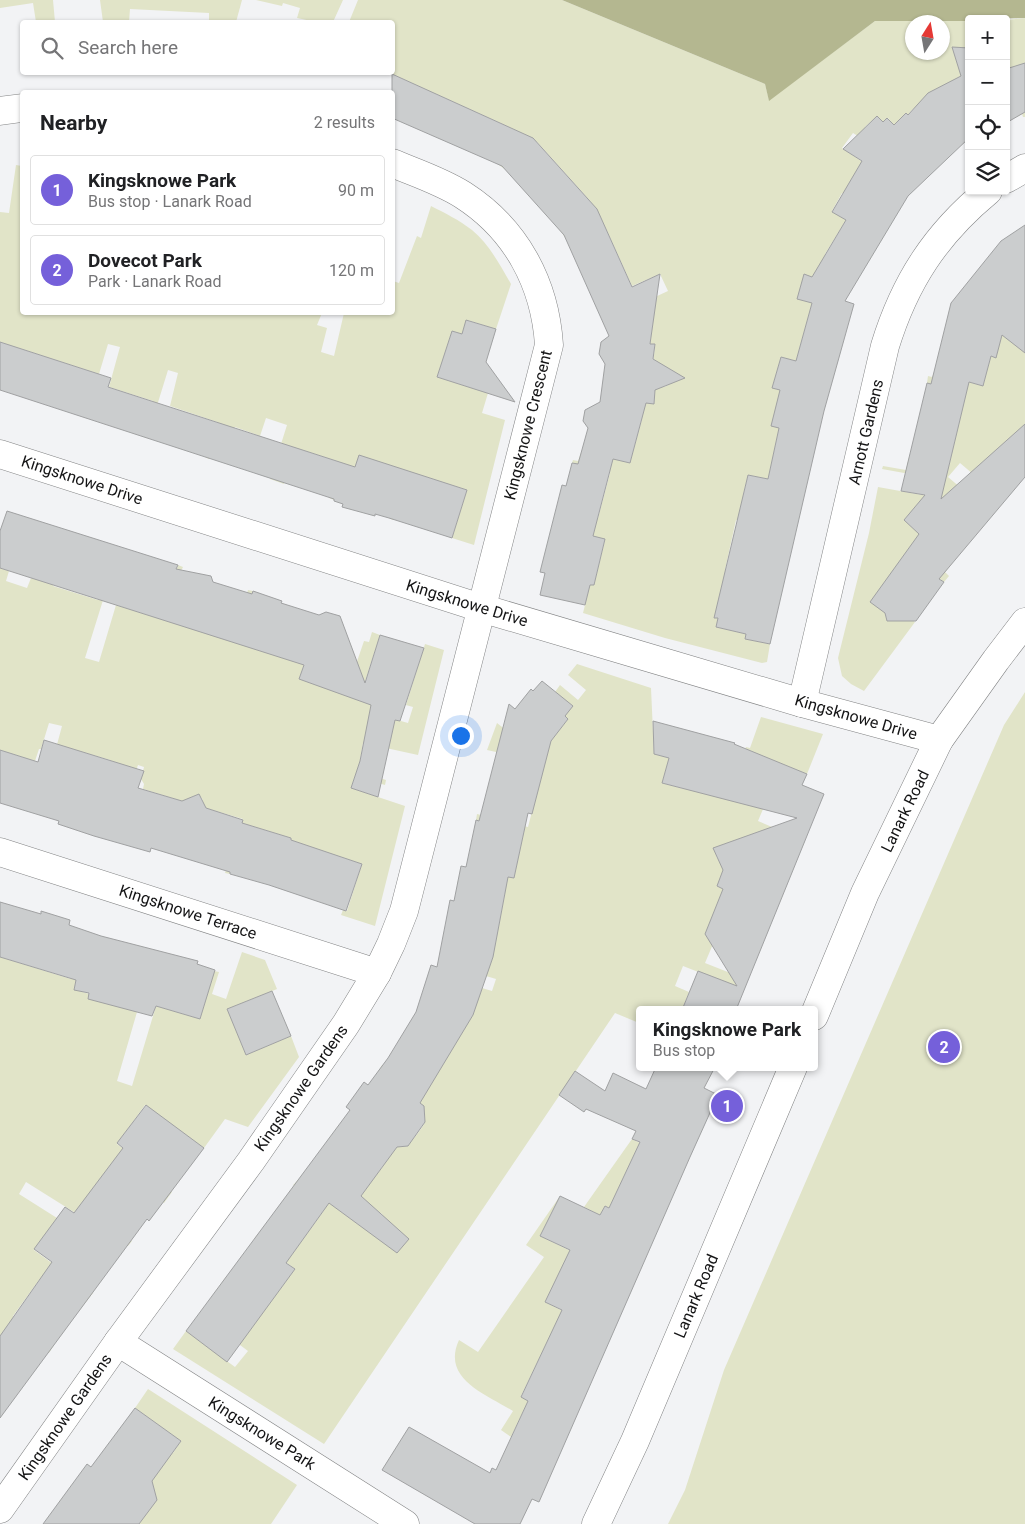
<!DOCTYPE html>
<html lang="en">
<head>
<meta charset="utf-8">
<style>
	body { margin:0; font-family:Roboto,sans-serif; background:#f6f6f6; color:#202124 }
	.controls { position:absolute; right:15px; top:15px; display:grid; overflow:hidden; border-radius:5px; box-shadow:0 1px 4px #0004 }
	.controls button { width:45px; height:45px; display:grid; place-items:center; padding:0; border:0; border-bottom:1px solid #e0e0e0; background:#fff; color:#202124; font:25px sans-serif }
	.compass { position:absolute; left:905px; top:15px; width:45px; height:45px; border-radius:50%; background:#fff; box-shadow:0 1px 4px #0004; rotate:11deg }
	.you { position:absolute; left:460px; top:735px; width:18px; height:18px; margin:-12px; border:4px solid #fff; border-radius:50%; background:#1a73e8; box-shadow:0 0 0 8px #1a73e833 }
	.badge { display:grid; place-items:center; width:32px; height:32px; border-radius:50%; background:#7560da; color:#fff; font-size:16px; font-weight:700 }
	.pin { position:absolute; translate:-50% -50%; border:2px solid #fff; box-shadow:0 1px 5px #0006 }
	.popup { position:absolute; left:636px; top:1006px; width:182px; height:65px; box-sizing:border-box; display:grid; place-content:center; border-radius:5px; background:#fff; filter:drop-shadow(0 1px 4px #0005); font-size:16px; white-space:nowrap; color:#757577 }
	.popup b { font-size:19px; color:#202124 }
	.popup::after { content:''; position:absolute; left:50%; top:100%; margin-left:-10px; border:10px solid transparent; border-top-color:#fff }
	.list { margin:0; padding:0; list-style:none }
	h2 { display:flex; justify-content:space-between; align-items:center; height:65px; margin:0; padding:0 20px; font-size:21px }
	h2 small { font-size:16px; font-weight:400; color:#757577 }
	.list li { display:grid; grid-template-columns:32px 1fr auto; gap:15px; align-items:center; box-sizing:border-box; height:70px; margin:0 10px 10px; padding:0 10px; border:1px solid #e0e0e0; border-radius:5px }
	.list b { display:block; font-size:19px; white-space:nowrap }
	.list p { margin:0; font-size:16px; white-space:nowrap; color:#757577 }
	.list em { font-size:16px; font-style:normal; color:#757577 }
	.icon { flex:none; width:28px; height:28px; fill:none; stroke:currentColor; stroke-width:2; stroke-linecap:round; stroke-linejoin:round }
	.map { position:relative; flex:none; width:1025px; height:1524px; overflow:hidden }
	.search { position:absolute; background:#fff; box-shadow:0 1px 4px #0004; left:20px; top:20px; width:375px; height:55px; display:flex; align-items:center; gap:12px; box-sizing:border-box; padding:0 18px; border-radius:5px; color:#757577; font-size:19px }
	.panel { position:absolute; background:#fff; box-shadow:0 1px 4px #0004; left:20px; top:90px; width:375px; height:225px; border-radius:5px }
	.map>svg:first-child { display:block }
</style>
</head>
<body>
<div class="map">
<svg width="1025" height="1524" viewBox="0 0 1025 1524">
	<rect width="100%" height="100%" fill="#f2f3f5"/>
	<g fill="#e1e4c8" fill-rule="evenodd">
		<polygon points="0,0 53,0 55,22 36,22 33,3 0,8"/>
		<polygon points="100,0 242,0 236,22 209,22 209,13 130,9 129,22 103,22"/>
		<polygon points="256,0 343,0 333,22 316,22 297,18 300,8 283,3 282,6"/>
		<path d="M358,0H562L765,84L769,100L875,21H969V48L963,75L912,110L896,128L888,118L883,122L877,116L865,127L888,155L853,133L842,148L886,178L857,201L842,193L832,211L846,220L825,254L852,288L804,275L812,303L796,361L781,357L772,388L825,403L779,428L768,479L748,475L743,495L760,524L736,520L725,570L745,575L715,618H718L716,627L746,634L745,639L770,644L767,662L762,663L665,638L583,613L590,585H594L605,540L556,527L584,515L598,518L610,473L572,463L573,460L578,461L582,450L630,463L642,419L628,415L610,398L654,404L655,391L650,389V385L664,387L670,384L672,370L653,365L655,345L650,344L653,322L606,329L603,321L668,291L660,274L632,286L607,231L566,239L560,230L591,202L537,142L506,170L496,163L500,148L509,127L436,94L426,114L412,83L389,73L392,72V22H349ZM912,22H942V52H912Z"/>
		<polygon points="1025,18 1025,117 1023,117 1022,114 1017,117 1006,96 1006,20"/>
		<path d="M16,165L22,166V312L322,313L317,325L327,328L321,352L334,356L344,313L392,312L393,281L399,283L417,236L421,238L431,206C445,213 459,220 472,230C489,244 500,265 511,284L496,329L467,320L462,334L452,331L437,377L488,393L482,413L505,420L474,545L452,538L467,490L426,477L402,493L393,520L389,518L404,470L352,478L342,476L334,500L329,498L340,462L296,448L284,484L270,479L287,425L266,418L260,436L235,427L232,436L218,431L209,459L205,457L217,422L170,406L178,373L168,370L147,438L142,436L153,401L109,387L120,347L108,344L99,374L0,342V212L9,213Z"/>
		<polygon points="1025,298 1025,432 980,480 960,463 948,477 968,494 926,518 914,509 904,520 953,562 945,572 949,576 944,582 905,554 885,613 887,621 902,613 915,622 864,691 851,684 842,676 838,658 869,533 878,487 928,496 932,478 882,469 883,466 906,470 909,457 949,466 966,392 927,383 928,376 932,377 934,373 983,386 991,356 996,358 973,316"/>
		<polygon points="50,530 60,564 53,586 98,600 114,551 118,552 85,658 99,662 116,605 160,619 178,565 183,567 181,571 227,640 243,591 247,593 248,590 253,591 244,617 304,664 299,679 317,685 351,679 364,641 369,642 372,632 380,635 359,700 385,709 383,716 408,723 413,707 406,705 425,644 444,650 418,755 363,743 360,760 367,762 365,773 386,780 385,785 355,776 351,788 405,806 375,926 341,915 343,910 347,911 362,864 304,845 283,865 291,838 245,824 230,874 225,873 243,819 202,807 203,802 202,798 194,796 190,798 188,803 143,789 144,784 141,779 144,767 138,765 134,777 105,778 110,760 86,753 55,752 62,726 49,723 41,749 39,749 35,761 0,750 0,568 9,571 6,581 27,588 31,578 34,579"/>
		<path d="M577,664L651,688L654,754L669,758L662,783L684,789L688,777L741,763L746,747L750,748L761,717L823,734L807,774L782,764L758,821L805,841L802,848L780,839L719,846L716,853L717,858L727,863L717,886L734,894L705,963L748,980L744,990L683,966L675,986L689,992L682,1010H640L639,1023L615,1013L324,1444L173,1349L186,1331L235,1367L248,1351L232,1339L213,1295L226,1277L267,1307L295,1269L254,1239L257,1235L291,1256L325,1209L293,1185L298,1180L363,1228L384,1218L382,1214L359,1198L384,1165L336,1129L341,1123L371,1126L400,1147L408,1146C413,1139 420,1131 424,1124C432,1106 390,1081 378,1072L382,1065L401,1079L457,1040L415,1014L420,1008L482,988L492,991L496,979L486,976L496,940L505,894L457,885L458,880L483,887L508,877L514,878L524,831L476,820L477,814L528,827L543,769L496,756V752L487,750L497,723L539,756L568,719L553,707L555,692L560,685L578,700L586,690L568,675Z"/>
		<polygon points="1025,692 1025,1524 668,1524 685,1490 724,1370 1004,725"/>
		<polygon points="86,931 90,932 74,989 89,994 88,999 137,998 150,949 155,950 117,1081 132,1086 156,1006 200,1019 214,971 219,972 212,994 226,999 242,952 265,960 277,989 228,1009 246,1055 291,1036 299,1057 248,1127 225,1119 204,1148 145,1105 117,1144 172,1185 169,1189 172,1192 164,1203 124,1174 95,1214 132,1241 128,1246 26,1182 19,1194 57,1218 34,1250 93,1293 81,1308 39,1280 13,1316 54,1345 49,1353 28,1338 0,1336 0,957 71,979"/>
		<polygon points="632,1139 640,1143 609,1208 605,1206 600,1215 584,1207"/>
		<path d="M560,1196L540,1236L583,1257L545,1302L565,1312L547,1342L521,1396L528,1401L511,1437L501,1430L513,1411C486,1394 441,1379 459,1340L478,1352L544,1257L526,1245Z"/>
		<polygon points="148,1389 297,1485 271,1524 139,1524 145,1515 141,1512 105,1449 106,1447 146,1476 166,1448 173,1453 181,1441 135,1408"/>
	</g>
	<polygon fill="#b4b790" points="562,0 1025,0 1025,18 969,19 969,21 875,21 769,101 765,84"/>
	<g fill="#cbcdce" stroke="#a0a1a2">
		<polygon points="952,47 969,48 969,138 908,196 845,301 854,304 824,411 770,644 745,639 746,634 716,627 718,618 714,618 748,475 768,479 779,428 771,426 780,390 772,388 781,357 796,361 812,303 797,299 804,274 812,277 846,220 832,212 862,161 843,149 877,116 883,122 887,118 894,125 906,113 908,115 928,93 961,76"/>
		<polygon points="1025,63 1025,112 1006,123 1006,69"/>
		<polygon points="392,74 533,138 597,209 632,287 660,274 650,344 655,344 653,359 685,378 655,390 654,404 646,403 630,463 613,459 593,536 605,539 594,585 590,585 585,605 540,595 545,573 540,572 562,485 566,486 572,463 578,464 588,428 583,421 585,410 600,402 605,364 599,354 601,342 609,336 564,235 502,166 392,118"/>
		<polygon points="1025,225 1025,353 1002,335 996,358 991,356 983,386 969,382 941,499 1025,424 1025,477 939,579 944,582 916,621 887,621 885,613 870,602 919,534 904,520 925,495 901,491 927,383 931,384 951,303 1001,241"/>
		<polygon points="466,320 496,329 486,362 515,402 437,377 452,331 462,334"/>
		<polygon points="0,342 111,378 108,387 355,467 359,455 467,490 452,538 389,518 375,514 375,516 342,507 343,504 334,501 334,499 0,390"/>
		<polygon points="7,511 178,565 176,569 211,576 213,582 252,594 253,591 282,601 281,603 319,615 326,612 340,616 365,683 380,635 424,648 400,721 395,720 378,797 351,788 360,761 371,705 299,679 304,665 0,568 0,531"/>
		<polygon points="542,681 573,706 565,716 568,719 551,741 532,814 528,813 514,878 508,877 493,957 473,1015 420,1103 424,1106 425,1122 408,1146 397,1147 361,1196 409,1239 397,1253 329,1203 286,1263 295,1269 227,1362 186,1331 350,1110 346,1107 364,1082 368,1085 388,1058 416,1012 431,965 437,967 450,900 454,901 461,866 466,867 476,820 479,821 509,704 515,709 531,689 533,691"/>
		<polygon points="653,721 735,743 734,744 807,774 802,785 824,794 736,1010 682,1010 698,971 737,986 705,934 723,889 717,886 723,870 713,848 797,818 662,783 669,758 654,754"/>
		<polygon points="44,740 144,771 138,788 182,801 199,794 206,808 243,820 242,823 291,838 291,840 362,864 346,911 269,885 230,874 230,872 151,848 150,852 94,836 58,824 59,821 0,803 0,750 38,762"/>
		<polygon points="0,902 41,914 41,911 70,920 69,925 101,936 198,961 197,964 215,970 200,1019 156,1006 152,1016 88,999 89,993 74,990 76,980 0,957"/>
		<polygon points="272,991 291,1036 246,1055 227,1009"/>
		<polygon points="656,1067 715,1067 704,1088 718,1095 690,1157 539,1502 532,1499 520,1524 475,1524 382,1470 409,1427 490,1473 492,1468 496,1470 528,1401 521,1397 562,1310 545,1302 570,1250 540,1236 560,1196 600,1215 605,1206 609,1208 640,1142 632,1139 636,1131 586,1109 584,1112 559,1095 575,1071 605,1091 613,1073 646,1089"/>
		<polygon points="146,1105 204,1148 149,1221 147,1219 0,1418 0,1336 52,1262 34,1249 65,1207 74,1213 123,1148 117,1143"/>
		<polygon points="135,1408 181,1441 152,1481 157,1500 139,1524 43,1524 87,1464 91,1467"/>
	</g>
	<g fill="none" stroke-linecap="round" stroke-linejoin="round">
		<defs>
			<g id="street">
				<polyline points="0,111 22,108"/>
				<polyline points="1006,179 1025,168"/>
				<polyline points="0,454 481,608 802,703 939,740"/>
				<path d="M802,703L885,346C905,281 936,234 988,191"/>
				<polyline points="0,852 377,973"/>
				<polyline points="118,1342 405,1524"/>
				<path d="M0,1509L118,1342L251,1161L346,1024L377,973L391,944L404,911L549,345C545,283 516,229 463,195C441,181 416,173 392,163"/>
			</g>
			<g id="primary">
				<polyline points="814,1016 865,893 939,740 996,660 1025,622"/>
				<polyline points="596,1524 635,1441 793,1067"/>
			</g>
		</defs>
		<use href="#street" stroke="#838485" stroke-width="29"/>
		<use href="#primary" stroke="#838485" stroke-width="29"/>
		<use href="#street" stroke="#fff" stroke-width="28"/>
		<use href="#primary" stroke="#fff" stroke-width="28"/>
	</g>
	<g text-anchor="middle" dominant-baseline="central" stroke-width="4" stroke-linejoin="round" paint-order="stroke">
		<g font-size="16" fill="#141415" stroke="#fff">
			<text transform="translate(528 425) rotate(-76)">Kingsknowe Crescent</text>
			<text transform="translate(866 432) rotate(-77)">Arnott Gardens</text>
			<text transform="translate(82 480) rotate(18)">Kingsknowe Drive</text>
			<text transform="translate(467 603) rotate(17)">Kingsknowe Drive</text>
			<text transform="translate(856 717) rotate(16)">Kingsknowe Drive</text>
			<text transform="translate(905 811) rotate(-64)">Lanark Road</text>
			<text transform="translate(188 912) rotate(18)">Kingsknowe Terrace</text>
			<text transform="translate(301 1088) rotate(-55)">Kingsknowe Gardens</text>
			<text transform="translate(696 1296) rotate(-67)">Lanark Road</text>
			<text transform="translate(65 1417) rotate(-55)">Kingsknowe Gardens</text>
			<text transform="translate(262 1433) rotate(32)">Kingsknowe Park</text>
		</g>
	</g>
</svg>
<div class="controls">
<button>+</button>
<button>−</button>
<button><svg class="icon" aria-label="locate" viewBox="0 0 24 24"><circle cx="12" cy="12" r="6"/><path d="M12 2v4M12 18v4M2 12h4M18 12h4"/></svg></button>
<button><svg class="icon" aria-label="layers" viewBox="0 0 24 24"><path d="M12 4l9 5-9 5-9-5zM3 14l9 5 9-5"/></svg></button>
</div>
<svg class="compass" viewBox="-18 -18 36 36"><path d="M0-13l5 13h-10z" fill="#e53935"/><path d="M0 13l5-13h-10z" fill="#757577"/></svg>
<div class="you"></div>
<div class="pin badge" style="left:727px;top:1106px">1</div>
<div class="popup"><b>Kingsknowe Park</b>Bus stop</div>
<div class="pin badge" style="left:944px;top:1047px">2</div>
<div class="search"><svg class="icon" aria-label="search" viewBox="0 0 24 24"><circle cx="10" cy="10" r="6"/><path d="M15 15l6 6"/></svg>Search here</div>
<section class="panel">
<h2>Nearby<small>2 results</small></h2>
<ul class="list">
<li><span class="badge">1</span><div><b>Kingsknowe Park</b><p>Bus stop · Lanark Road</p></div><em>90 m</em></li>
<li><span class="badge">2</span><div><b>Dovecot Park</b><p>Park · Lanark Road</p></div><em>120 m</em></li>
</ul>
</section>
</div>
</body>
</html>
